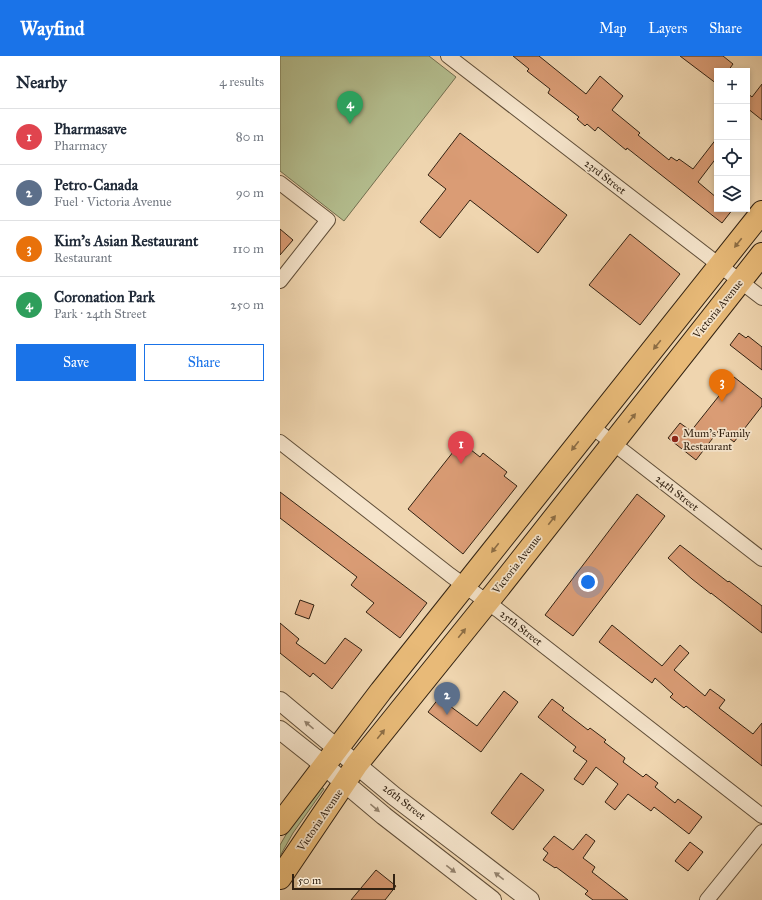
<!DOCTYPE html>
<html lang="en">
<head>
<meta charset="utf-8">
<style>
	body { margin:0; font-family:"IM FELL Great Primer",serif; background:#f6f6f7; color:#1f2937 }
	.controls { position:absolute; right:12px; top:12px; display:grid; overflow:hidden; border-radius:0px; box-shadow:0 2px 6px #0003 }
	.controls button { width:36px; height:36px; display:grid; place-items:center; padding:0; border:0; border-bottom:1px solid #e0e1e3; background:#fff; color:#1f2937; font:20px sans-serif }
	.scale { position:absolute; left:12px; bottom:10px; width:103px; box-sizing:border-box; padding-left:4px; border:2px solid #322212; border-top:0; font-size:11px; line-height:14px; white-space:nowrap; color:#322212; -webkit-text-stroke:3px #f5e4cb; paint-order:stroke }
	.you { position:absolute; left:308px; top:526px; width:14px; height:14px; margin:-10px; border:3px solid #fff; border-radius:50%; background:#1a73e8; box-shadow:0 0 0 6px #1a73e833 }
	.badge { display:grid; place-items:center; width:26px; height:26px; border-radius:50%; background:#1a73e8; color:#fff; font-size:13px; font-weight:700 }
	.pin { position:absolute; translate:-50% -33px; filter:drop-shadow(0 1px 2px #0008) }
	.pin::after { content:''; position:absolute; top:21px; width:14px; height:12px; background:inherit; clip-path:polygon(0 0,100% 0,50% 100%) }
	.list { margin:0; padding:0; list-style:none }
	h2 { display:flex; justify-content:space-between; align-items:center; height:52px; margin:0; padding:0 16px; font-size:17px }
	h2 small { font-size:13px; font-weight:400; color:#747a83 }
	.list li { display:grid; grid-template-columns:26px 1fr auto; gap:12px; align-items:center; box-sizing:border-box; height:56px; padding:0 16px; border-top:1px solid #e0e1e3 }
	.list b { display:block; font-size:15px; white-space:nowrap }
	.list p { margin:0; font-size:13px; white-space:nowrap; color:#747a83 }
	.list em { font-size:13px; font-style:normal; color:#747a83 }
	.actions { display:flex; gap:8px; padding:12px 16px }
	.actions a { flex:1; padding:9px 0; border:1px solid #1a73e8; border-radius:0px; text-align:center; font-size:14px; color:#1a73e8 }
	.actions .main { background:#1a73e8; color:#fff }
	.icon { flex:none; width:22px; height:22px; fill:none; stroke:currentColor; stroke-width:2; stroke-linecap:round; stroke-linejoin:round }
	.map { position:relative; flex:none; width:482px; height:844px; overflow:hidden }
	header { display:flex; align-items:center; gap:24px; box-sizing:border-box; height:56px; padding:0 20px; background:#1a73e8; color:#fff }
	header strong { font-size:19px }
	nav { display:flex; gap:22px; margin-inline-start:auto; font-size:14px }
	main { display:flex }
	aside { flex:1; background:#fff }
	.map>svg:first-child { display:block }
</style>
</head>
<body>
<header>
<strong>Wayfind</strong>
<nav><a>Map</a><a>Layers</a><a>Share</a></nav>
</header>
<main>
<aside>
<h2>Nearby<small>4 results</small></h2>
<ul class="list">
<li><span class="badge" style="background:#e0444e">1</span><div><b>Pharmasave</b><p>Pharmacy</p></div><em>80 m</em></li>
<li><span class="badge" style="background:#5c6f8a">2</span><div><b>Petro-Canada</b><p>Fuel · Victoria Avenue</p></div><em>90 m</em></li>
<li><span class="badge" style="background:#e8710a">3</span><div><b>Kim's Asian Restaurant</b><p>Restaurant</p></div><em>110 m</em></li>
<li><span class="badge" style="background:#2e9e5b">4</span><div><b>Coronation Park</b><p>Park · 24th Street</p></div><em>250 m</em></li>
</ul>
<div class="actions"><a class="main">Save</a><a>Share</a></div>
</aside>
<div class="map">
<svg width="482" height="844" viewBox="0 0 482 844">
	<rect width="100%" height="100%" fill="#efd5af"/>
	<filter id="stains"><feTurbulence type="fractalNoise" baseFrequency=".005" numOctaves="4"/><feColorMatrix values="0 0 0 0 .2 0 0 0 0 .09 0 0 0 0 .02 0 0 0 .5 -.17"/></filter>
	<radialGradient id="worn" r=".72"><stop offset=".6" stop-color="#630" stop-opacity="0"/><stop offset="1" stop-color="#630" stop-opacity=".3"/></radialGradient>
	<g fill="#b4be8f" stroke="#737050">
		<polygon points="0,0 149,0 176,21 64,165 0,115"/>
		<polygon points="41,731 44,733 13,777 0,800 0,789 18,758"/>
	</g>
	<g fill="#da9c75" stroke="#322212">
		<polygon points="233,0 259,0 306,38 320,20 343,40 332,54 360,77 358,79 389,104 391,101 397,105 399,103 413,113 437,82 437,101 418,126 437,142 437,153 453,153 442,167 347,92 346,94 318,71 315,75 307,68 305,70 297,63 299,61 268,37 270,33 247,15 249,13"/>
		<polygon points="400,0 443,0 453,8 448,15 437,15 437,28"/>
		<polygon points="482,28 482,64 467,52 467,37 472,41"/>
		<polygon points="180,77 287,159 258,197 190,144 160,182 140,166 166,133 148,119"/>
		<polygon points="0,173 13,184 0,199"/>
		<polygon points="350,178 400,218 360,269 309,229"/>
		<polygon points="459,277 466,282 468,280 482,291 482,314 450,289"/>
		<polygon points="454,321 482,343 482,350 454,386 439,374 416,404 388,382 400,367 411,375"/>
		<polygon points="181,386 200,401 203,397 227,416 224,420 237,430 183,498 128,453"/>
		<polygon points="0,436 147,547 120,582 86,556 94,547 71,529 77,521 0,462"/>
		<polygon points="357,438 385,460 293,580 265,559"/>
		<polygon points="400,489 448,526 449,525 482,550 482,577 431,537 431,538 412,523 388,502"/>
		<polygon points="20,544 34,549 29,563 15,558"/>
		<polygon points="0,567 19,583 16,587 45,608 65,582 82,594 52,633 33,617 30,621 0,597"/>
		<polygon points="332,569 382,610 400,589 409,597 394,614 425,640 430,633 445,644 439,652 473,678 482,667 482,710 406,650 404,652 390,641 393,638 375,622 372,627 319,586"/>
		<polygon points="224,635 238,646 201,696 148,656 159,642 197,670"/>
		<polygon points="272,643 284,652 282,654 308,674 310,672 326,684 324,686 345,702 343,706 363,721 366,718 378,727 375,731 395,747 398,743 422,761 409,778 374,751 371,755 348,738 335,754 325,746 338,728 316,711 303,729 294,723 307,705 293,695 296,691 258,661"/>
		<polygon points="241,717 264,734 233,774 211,757"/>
		<polygon points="306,778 315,785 303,802 315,811 312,816 348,844 313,844 305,838 308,835 276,811 275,812 263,804 268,797 263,793 274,780 293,794"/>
		<polygon points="410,786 423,796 408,815 395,805"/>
		<polygon points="96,814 116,830 105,844 71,844"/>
	</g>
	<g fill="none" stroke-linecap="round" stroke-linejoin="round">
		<defs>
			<g id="minor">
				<polyline points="168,0 482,242"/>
				<polyline points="0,127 48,164 0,225"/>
				<polyline points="311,370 482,503"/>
				<polyline points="0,386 170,519 218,554 482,760"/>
				<polyline points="427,844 482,776"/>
			</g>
			<g id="tertiary">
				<polyline points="0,645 114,740 250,844"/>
				<polyline points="0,674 34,701 104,760 212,844"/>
			</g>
			<g id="primary">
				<polyline points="0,768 101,635 482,156"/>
				<polyline points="0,822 77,708 218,533 482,198"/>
			</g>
		</defs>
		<use href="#minor" stroke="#614f39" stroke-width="16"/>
		<use href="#tertiary" stroke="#614f39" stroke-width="20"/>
		<use href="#primary" stroke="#322212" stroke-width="24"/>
		<use href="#minor" stroke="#f5e4cb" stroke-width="14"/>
		<use href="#tertiary" stroke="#f5e4cb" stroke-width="18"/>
		<use href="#primary" stroke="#e8ba78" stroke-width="22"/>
	</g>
	<defs><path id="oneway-solid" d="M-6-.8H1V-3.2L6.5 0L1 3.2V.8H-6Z"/></defs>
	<g fill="#8d6e45">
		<use href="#oneway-solid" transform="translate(458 187) rotate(128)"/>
		<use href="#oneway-solid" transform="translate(377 289) rotate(129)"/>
		<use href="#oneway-solid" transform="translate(352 362) rotate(-51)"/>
		<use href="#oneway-solid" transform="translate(295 390) rotate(128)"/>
		<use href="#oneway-solid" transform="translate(272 464) rotate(-52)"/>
		<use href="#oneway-solid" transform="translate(215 492) rotate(128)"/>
		<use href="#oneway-solid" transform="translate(182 577) rotate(-51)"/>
		<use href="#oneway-solid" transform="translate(101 678) rotate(-51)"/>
	</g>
	<g fill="#94836e">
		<use href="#oneway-solid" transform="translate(29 669) rotate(-140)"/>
		<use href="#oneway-solid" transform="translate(95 752) rotate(40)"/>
		<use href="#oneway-solid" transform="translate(171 813) rotate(38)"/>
		<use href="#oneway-solid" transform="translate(219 820) rotate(-142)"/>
	</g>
	<circle fill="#8f2418" stroke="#f5e4cb" stroke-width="1.5" cx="395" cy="383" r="4"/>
	<g text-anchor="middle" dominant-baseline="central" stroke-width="3.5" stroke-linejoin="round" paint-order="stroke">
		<g font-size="11" fill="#322212" stroke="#f5e4cb">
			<text transform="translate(325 121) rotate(38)">23rd Street</text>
			<text transform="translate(438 253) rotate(-51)">Victoria Avenue</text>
			<text transform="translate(397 437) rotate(38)">24th Street</text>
			<text transform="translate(237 508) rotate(-52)">Victoria Avenue</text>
			<text transform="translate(241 572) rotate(38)">25th Street</text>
			<text transform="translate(124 746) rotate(38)">26th Street</text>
			<text transform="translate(40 764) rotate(-56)">Victoria Avenue</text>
		</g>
		<g font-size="11" fill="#322212" stroke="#f5e4cb" text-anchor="start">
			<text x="403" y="377">Mum's Family<tspan x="403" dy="13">Restaurant</tspan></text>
		</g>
	</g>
	<rect width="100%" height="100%" filter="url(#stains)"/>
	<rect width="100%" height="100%" fill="url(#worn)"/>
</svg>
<div class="controls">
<button>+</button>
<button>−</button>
<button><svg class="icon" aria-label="locate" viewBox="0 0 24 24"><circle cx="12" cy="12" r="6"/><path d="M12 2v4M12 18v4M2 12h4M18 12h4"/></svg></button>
<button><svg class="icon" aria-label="layers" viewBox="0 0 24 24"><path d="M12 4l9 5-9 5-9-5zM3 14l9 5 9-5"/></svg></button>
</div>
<div class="scale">50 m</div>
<div class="you"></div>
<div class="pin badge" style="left:181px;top:408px;background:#e0444e">1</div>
<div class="pin badge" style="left:167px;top:659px;background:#5c6f8a">2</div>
<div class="pin badge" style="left:442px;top:346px;background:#e8710a">3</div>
<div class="pin badge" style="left:70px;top:68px;background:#2e9e5b">4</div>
</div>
</main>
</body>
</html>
